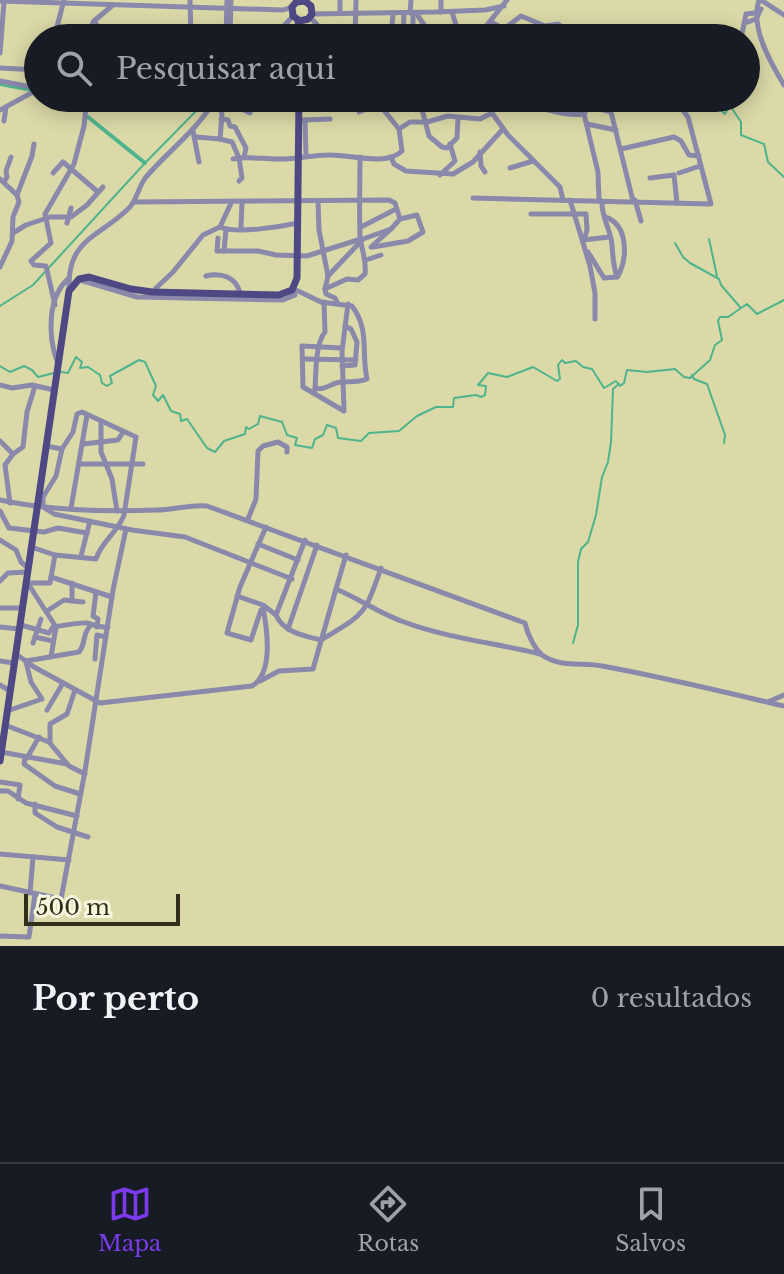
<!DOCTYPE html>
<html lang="pt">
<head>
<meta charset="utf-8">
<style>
	body { margin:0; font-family:"Libre Baskerville",serif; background:#242831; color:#f1f3f6 }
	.scale { position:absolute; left:24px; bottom:20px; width:156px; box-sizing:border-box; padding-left:8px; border:4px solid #302f1c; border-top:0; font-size:22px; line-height:28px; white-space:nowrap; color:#302f1c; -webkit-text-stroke:6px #f9f8df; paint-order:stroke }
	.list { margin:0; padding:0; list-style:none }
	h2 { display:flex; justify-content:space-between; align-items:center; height:104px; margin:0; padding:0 32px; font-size:34px }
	h2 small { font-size:26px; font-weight:400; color:#9ea1a6 }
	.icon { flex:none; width:44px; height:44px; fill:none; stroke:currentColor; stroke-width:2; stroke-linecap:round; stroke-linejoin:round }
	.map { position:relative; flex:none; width:784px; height:946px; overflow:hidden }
	.search { position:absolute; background:#171b24; box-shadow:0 4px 20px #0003; left:24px; right:24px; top:24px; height:88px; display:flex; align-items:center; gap:20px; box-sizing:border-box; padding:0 28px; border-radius:44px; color:#9ea1a6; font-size:30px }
	.sheet { height:216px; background:#171b24 }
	nav { display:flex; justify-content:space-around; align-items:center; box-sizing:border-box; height:112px; border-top:2px solid #363941; background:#171b24; font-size:22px; color:#9ea1a6 }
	nav a { display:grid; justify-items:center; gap:4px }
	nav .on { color:#7c3aed }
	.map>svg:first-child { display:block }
</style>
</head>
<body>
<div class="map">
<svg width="784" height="946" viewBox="0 0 784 946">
	<rect width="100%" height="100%" fill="#dbd9a7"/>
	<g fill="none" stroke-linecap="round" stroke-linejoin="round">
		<g stroke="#4eb48d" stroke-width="2">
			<polyline points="715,98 718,108 725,114 728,108 731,107 741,122 741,135 764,144 768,162 784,177"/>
			<polyline points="709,239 717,276"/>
			<polyline points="675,243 683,257 690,263 719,279 721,285 740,307"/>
			<polyline points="0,306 33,285 145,163 203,104"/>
			<polyline points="0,366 10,372 24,366 32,370 38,377 54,373"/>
			<polyline points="61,372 68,373 76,357 82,362 80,368 88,367 100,375 102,383 107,386 112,383 110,376 139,360 145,362 156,386 153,395 158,401 163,395 171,411 180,414 181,421 187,419 207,448 215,452 224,441 245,434 246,427 249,429 258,424 260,416 282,422 287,435 297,438 295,445 312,448 315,439 323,435 327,425 336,428 338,438 361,441 369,433 399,431 417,416 436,407 453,407 454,398 476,395 481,397 485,395 486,386 478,385 488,373 507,377 533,367 557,381 560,379 558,365 562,360 565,363 576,361 583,367 592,369 604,388 616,381 620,386 624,383 627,370 647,372 675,369 684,377 690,378 710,360 715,345 722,340 718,321 720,317 728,317 747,304 757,314 784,300"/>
			<polyline points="692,375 694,379 707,384 725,435 724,443"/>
			<polyline points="573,643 578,625 578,562 581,549 588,542 596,515 602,477 608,462 611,442 613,389 619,384"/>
		</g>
		<g stroke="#4eb48d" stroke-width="4">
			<polyline points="0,84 38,91"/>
			<polyline points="68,98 84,102"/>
			<polyline points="88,117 145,163"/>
		</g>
		<g stroke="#8a89ab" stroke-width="5">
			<polyline points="190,0 191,38"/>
			<polyline points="441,0 441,12"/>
			<path d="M759,0C750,27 770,62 784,85"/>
			<polyline points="761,0 784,15"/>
			<polyline points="0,1 283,10 292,7"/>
			<polyline points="452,12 460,38"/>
			<polyline points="340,13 340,0"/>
			<polyline points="410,13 411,0"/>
			<polyline points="416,13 433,38"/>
			<polyline points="312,14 435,12 485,10 504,6"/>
			<polyline points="310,17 329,38"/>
			<polyline points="491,22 504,29 521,16 545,26 558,24 574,38"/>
			<polyline points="745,23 756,19 761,9"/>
			<polyline points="483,30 487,38"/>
			<polyline points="742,34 746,14 755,13"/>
			<polyline points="54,38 64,0"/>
			<polyline points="85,38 94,21"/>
			<polyline points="98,38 99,28 94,21 113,5"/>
			<polyline points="226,38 227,0"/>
			<polyline points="230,38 231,0"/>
			<polyline points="273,38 293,16"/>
			<polyline points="355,38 356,0"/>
			<polyline points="391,38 393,14"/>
			<polyline points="403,38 404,13"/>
			<polyline points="413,38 413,13"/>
			<polyline points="468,38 483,30 507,0"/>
			<polyline points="0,53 4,2"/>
			<polyline points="0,68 38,70"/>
			<polyline points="0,81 37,88"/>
			<polyline points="81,98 126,108 131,106 136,98"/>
			<polyline points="219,98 222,115 220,139 232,142 239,158 242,178 239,181"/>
			<polyline points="233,98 240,108 250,113"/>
			<polyline points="306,98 372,102"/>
			<polyline points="419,98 429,136 442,147 447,148 457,138 458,118"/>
			<polyline points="481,98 508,135 560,187 563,200"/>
			<path d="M527,106C547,107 562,117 584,114L593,98"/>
			<polyline points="589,106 611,112 633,201"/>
			<polyline points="493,108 505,98"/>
			<polyline points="492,109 525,109 534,98"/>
			<polyline points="0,110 33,92 38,85"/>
			<polyline points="359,112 366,109 371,102"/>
			<polyline points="584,114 598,172 599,200"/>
			<polyline points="221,119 228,120 230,126 235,127 246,148 244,157"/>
			<polyline points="304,120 330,119"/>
			<polyline points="305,120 306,156"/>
			<polyline points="4,121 6,107"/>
			<polyline points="587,124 616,130"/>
			<polyline points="399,129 410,122 427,122 448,116 480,119 492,113"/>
			<polyline points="193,131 199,162"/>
			<polyline points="196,137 220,139"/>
			<polyline points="621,149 674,137 681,141 689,155 699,156"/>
			<polyline points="480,152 481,166 485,172"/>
			<polyline points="391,157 394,164 406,171 453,174 473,162 503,129"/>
			<path d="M233,159C248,156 262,159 277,159C294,160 311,155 328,155C349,154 386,167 402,151L399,129L374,98"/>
			<polyline points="510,168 533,161"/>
			<polyline points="53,173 63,162 98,192"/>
			<polyline points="679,173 700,166"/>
			<polyline points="440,175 455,161 450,144"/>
			<polyline points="650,178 674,175 677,203"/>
			<polyline points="0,179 17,195"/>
			<polyline points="4,182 7,177 6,171 11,157"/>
			<polyline points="473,198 711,204 688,117 674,98"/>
			<polyline points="570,200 590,266 595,293 595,319"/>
			<polyline points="635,200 641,221"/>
			<path d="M602,201C601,217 611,230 612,245C613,257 613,265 617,277"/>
			<polyline points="134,202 389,200 395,203 400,219"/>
			<polyline points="318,202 319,230 328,276 325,289"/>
			<polyline points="531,214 586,214 587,230 584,240"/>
			<path d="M605,217C628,224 628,257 618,276"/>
			<polyline points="67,223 71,208"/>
			<path d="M220,227C237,234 279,227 298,223"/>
			<polyline points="361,227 396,209"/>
			<polyline points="241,228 242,202"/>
			<polyline points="13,233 26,225 50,217 71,217 87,205 103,187"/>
			<polyline points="218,238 217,251 258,251 276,255 307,256 361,239"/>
			<polyline points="583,240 609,237"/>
			<polyline points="373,247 408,241 423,232 417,215 400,219 391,229"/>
			<polyline points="224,251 226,229"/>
			<polyline points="588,252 604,278 617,277"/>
			<polyline points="366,260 381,255"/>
			<polyline points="0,267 12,241 13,217 19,202 17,195 32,156 34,144"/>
			<path d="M206,276C221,272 236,277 240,293"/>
			<polyline points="328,276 363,239 391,229 371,247"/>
			<polyline points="80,280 137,297 283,300 295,295 292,290"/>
			<path d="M294,289L321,302L352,306C370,330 361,352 367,379C357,383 350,381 341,382C330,383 326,391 315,388"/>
			<path d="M325,289L347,279L358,280L365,274C367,260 361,249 360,236C359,209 360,183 360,157"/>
			<polyline points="325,289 326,294 335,298 338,304"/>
			<path d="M69,290C67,239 98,238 128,209C137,201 138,187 146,177C170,149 196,132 216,98"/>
			<polyline points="153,291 173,272 203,235 220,227 232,201"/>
			<polyline points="55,305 46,266 34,265 31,261 51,243 45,214 74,164 84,126 87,99"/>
			<polyline points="342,348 302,346 303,387 344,411 342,351 348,304"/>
			<polyline points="304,359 356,360"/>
			<path d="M57,361C48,336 47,297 69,278"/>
			<polyline points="342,366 355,365 357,342 351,329 345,326"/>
			<polyline points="0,385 12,388 32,385 54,390"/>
			<path d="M315,390C316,374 315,344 325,332L324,302"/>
			<polyline points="101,421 101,452 112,479 117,511"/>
			<polyline points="0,441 13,454"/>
			<polyline points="83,444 118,440 123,432"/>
			<polyline points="46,446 62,449"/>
			<polyline points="79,464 143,464"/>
			<path d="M0,500C51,511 105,512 157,510C174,510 191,504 207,506L525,623C527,633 534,648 542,655C560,668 583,662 602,666C663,677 724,692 784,706"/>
			<polyline points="10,503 5,465 13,454 23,447 27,412 35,386"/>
			<polyline points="71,508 87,415"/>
			<polyline points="0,511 9,528 44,532 58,528 87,533"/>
			<polyline points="248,519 256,499 258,451 263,446 278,442 287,447 287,452"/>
			<polyline points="0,540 16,550 21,562 28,568"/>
			<path d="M305,540L276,615C283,632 304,636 321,640C364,614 364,617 381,568"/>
			<polyline points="258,544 298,560"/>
			<path d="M55,555L96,559C101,542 118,532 124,515L136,437L82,412L77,414L73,432L62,449L56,476L43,497V507L54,514L132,530L185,537L292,579"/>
			<path d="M346,555L336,589C360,599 380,614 404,622C447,638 495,643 540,654"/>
			<polyline points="81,556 90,521"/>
			<polyline points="51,577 112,597"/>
			<polyline points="0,581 8,573 27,572"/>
			<polyline points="27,582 56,627 51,657"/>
			<polyline points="30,583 50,583 55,555 31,547"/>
			<polyline points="72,583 72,601"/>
			<polyline points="96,592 93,616 98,619 97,627"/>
			<polyline points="237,596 263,605 276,615"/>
			<polyline points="0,608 22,608"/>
			<polyline points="261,610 251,640 227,633 240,587 266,527"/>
			<polyline points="47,611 64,600 83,602"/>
			<path d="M21,625L49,633L53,627C61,626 81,622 87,623C96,625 98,628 108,627"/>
			<polyline points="0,627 19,629"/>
			<polyline points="288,629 317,545"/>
			<polyline points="35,637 53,641"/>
			<polyline points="33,643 41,619"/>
			<path d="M16,654L34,667L100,703L252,686C274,673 267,629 263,607"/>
			<polyline points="95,659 97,635 106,637"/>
			<polyline points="0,661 14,663"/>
			<path d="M26,661L79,652C86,644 82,633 91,625"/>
			<polyline points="260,681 279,671 313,669 336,589"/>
			<polyline points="0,685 10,691"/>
			<polyline points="770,701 784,695"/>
			<polyline points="47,710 63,683"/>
			<polyline points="7,711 42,699 31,682 26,662"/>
			<polyline points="5,725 49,742 69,766 85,774"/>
			<polyline points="50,741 50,724 67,714 75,690"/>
			<polyline points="1,752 67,764"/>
			<polyline points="25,758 24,764 55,786 80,794"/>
			<polyline points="27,758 39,737"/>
			<polyline points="0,782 20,785 18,799"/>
			<polyline points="0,791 8,791 26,803 77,816"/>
			<polyline points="35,804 35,813 57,827 88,837"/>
			<polyline points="0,854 69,860"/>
			<polyline points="0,886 61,899 85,771 113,590 126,529"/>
			<polyline points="30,893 33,857"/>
			<polyline points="0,936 29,937 35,894"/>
		</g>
		<g stroke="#4e4984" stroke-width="7">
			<polyline points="297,2 305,1 311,6 312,14 308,19 300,21 293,16 292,7 298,0"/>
			<polyline points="298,20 300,38"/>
			<polyline points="0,761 69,291 79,279 89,277 131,289 152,292 279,295 292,290 297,278 299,98"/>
		</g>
	</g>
</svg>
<div class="scale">500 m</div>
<div class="search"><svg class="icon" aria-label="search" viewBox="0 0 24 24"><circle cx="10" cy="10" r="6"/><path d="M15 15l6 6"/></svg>Pesquisar aqui</div>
</div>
<section class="sheet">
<h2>Por perto<small>0 resultados</small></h2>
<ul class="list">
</ul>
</section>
<nav>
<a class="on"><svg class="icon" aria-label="map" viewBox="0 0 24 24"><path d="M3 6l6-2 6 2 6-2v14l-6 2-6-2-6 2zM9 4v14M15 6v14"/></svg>Mapa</a>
<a><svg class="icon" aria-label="directions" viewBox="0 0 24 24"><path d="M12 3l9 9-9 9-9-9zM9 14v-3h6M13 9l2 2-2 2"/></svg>Rotas</a>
<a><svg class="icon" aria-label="saved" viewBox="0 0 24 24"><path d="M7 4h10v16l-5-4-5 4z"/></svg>Salvos</a>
</nav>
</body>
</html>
